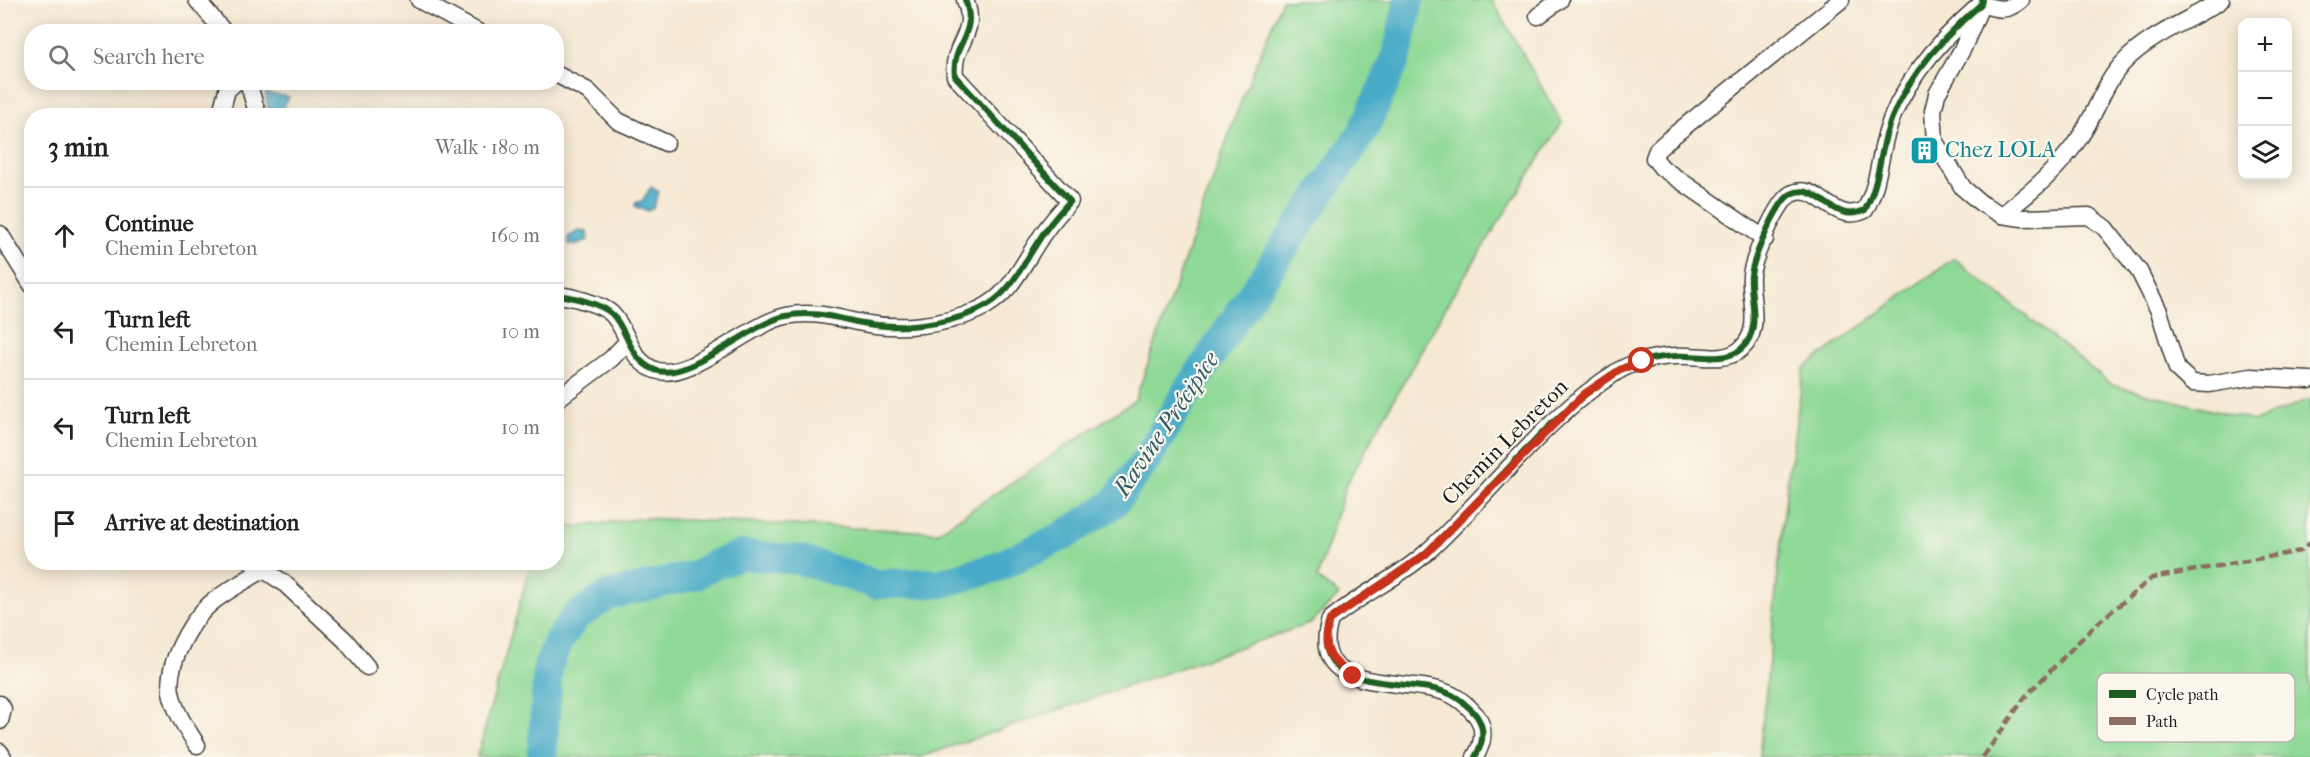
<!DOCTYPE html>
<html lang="en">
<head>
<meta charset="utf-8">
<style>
	body { margin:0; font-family:"IM FELL French Canon",serif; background:#f6f6f6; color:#222 }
	.controls { position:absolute; right:18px; top:18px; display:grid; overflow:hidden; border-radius:12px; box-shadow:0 3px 15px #0003 }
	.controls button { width:54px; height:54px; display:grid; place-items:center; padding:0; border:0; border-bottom:2px solid #e0e0e0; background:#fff; color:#222; font:30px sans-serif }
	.stop { position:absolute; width:18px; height:18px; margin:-14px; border:4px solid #c8321e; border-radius:50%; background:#fff }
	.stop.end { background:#c8321e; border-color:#fff; box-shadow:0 2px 6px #0008 }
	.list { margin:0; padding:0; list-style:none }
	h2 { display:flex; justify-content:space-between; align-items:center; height:78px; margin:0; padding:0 24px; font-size:26px }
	h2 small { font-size:20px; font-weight:400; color:#767676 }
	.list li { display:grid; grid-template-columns:39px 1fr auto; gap:18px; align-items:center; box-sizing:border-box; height:96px; padding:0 24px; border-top:2px solid #e0e0e0 }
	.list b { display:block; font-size:22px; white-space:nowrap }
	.list p { margin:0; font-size:20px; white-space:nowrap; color:#767676 }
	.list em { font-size:20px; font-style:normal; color:#767676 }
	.icon { flex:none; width:33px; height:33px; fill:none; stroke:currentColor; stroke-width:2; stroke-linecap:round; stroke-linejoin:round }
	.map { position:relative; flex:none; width:2310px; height:757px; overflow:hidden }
	.search { position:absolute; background:#fff; box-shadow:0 3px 15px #0003; left:24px; top:24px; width:540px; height:66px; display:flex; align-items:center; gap:15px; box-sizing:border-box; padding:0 21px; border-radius:24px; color:#767676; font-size:22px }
	.panel { position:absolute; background:#fff; box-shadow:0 3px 15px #0003; left:24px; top:108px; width:540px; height:462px; border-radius:24px }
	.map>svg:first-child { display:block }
</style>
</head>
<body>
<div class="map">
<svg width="2310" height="757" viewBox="0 0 2310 757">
	<rect width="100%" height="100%" fill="#fbf7ec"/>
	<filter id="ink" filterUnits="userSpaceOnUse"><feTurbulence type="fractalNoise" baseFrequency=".0167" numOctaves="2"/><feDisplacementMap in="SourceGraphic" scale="12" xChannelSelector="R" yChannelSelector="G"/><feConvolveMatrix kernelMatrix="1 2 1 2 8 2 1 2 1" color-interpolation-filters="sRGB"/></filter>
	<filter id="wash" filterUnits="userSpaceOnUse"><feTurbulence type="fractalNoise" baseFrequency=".008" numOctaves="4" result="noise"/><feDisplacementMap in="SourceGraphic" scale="24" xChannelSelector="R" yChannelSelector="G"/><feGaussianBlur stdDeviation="1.35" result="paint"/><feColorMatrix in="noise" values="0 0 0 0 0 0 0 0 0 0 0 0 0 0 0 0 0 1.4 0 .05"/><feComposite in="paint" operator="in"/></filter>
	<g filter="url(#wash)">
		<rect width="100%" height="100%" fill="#f6e9d4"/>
		<g fill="#8fd996" stroke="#567a59" stroke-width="1.5">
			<polygon points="1282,0 1492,0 1562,123 1452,296 1346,485 1317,578 1339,595 1311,623 921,757 477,757 531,563 556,562 557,529 645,518 938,532 1135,400 1239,106"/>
			<polygon points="1954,258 2112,385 2254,421 2310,399 2310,757 1759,757 1787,484 1804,368"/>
		</g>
		<g fill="#48abc7" stroke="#326472" stroke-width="1.5">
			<polygon points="265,93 289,97 279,115 269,115"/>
			<polygon points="651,187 659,192 653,208 648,211 636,207 635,203 642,201"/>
			<polygon points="579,231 587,232 588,240 575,245 569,245 568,237"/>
		</g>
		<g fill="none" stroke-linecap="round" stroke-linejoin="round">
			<polyline stroke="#48abc7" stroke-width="30" points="542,757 548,666 558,642 575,617 609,595 696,575 711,566 742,555 801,560 875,584 942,583 997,567 1063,536 1113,504 1149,456 1180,403 1237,316 1362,133 1397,56 1409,0"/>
		</g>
	</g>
	<g filter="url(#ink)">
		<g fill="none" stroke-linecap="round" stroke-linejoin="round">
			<defs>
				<g id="minor">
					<polyline points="197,0 224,32"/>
					<polyline points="419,0 478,32"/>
					<path d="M1981,4C1999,10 2006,12 2021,0"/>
					<polyline points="1980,8 1963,48 1937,94 1933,111 1935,142 1963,188 1982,204 2002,215 2022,218 2089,216 2105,228 2139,271 2159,311 2177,369 2192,383 2209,384 2251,377 2310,380"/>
					<polyline points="1538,16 1560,0"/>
					<polyline points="556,74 588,91 618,121 666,143"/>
					<polyline points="248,82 258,116"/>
					<polyline points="220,116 227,90 236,82"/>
					<path d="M2002,215C2031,192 2059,169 2080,137C2097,112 2103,84 2124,62C2149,35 2191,20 2221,0"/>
					<polyline points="0,234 32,285"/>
					<polyline points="1765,239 1662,168 1654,158 1657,150 1668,140 1841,0"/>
					<path d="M556,295C570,296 602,304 612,314C629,332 629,360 655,370C688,383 750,323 786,316C812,310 837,318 862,323C899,330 944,326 978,310C1010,296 1021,267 1039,240C1048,225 1059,213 1070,201L955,76C951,43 979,35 965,0"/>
					<polyline points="556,400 611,359 627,342"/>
					<polyline points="252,562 284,583 345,640 367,667"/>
					<polyline points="0,704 3,709 0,721"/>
					<path d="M197,745C186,728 175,712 171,692C166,663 193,616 215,600C230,589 247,580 262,570"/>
					<polyline points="0,752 3,757"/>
					<path d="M1475,757C1483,744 1486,729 1476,715C1469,707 1462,700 1452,695C1411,674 1306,700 1330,620C1360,594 1399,578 1427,552C1491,494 1544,417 1618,371C1635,361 1656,357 1675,356C1695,354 1724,364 1741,349C1763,330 1749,298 1751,275C1753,259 1777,201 1791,194C1818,180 1832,226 1865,210C1878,186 1879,161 1886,135C1900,84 1942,38 1981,4"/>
				</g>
			</defs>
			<use href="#minor" stroke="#3d3b38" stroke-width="19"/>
			<use href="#minor" stroke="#fff" stroke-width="16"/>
			<polyline stroke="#8d6e63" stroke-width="4.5" stroke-dasharray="9 4.5" stroke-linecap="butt" points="1983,757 2025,697 2094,626 2152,578 2301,551 2310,543"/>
			<defs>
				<g id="cycleway">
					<path d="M556,295C570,296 602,304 612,314C629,332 629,360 655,370C688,383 750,323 786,316C812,310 837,318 862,323C899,330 944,326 978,310C1010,296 1021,267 1039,240C1048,225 1059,213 1070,201L955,76C951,43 979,35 965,0"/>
					<path d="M1475,757C1483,744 1486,729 1476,715C1469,707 1462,700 1452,695C1411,674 1306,700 1330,620C1360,594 1399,578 1427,552C1491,494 1544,417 1618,371C1635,361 1656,357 1675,356C1695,354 1724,364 1741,349C1763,330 1749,298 1751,275C1753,259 1777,201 1791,194C1818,180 1832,226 1865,210C1878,186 1879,161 1886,135C1900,84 1942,38 1981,4L1982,0"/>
				</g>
			</defs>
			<use href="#cycleway" stroke="#fbf7ec" stroke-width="10"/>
			<use href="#cycleway" stroke="#1b5e20" stroke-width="6"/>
		</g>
	</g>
	<g fill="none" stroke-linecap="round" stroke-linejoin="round" filter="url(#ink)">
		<path stroke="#c8321e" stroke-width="8" d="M1353,676C1329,660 1321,648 1330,620L1426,554L1584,394L1620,370L1642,361"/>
	</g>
	<defs>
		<symbol id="building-square" viewBox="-11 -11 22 22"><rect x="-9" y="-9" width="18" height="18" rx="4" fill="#0f9aa8" stroke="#fbf7ec"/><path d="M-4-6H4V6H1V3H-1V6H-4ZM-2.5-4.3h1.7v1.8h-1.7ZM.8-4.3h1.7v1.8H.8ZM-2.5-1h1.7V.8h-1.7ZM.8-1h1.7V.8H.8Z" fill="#fff"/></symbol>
	</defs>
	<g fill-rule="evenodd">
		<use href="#building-square" x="1908" y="134" width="33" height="33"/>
	</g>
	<g text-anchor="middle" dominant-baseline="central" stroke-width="4.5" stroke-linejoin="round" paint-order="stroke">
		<g font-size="22" fill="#0d838f" stroke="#fbf7ec" text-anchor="start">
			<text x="1945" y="150">Chez LOLA</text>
		</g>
		<g font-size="22" fill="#1c1c1c" stroke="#fbf7ec">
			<text transform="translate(1505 442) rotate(-45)">Chemin Lebreton</text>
		</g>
		<g font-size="24" font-style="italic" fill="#305c69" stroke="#fbf7ec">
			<text transform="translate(1166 424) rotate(-56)">Ravine Précipice</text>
		</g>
	</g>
	<rect x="2097" y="673" width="198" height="69" rx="9" fill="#fbf7ec" stroke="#b8b5ae" stroke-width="1.5"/>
	<rect x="2109" y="690" width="27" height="8" fill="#1b5e20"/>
	<rect x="2109" y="717" width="27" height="8" fill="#8d6e63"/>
	<g font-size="16" fill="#1c1c1c">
		<text x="2146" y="700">Cycle path</text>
		<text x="2146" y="727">Path</text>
	</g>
</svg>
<div class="controls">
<button>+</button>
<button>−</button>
<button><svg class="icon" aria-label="layers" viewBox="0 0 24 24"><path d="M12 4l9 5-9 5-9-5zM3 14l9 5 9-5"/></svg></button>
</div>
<div class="stop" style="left:1642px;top:361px"></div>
<div class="stop end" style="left:1353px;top:676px"></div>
<div class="search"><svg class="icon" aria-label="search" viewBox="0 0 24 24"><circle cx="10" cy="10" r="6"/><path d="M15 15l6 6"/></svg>Search here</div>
<section class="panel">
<h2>3 min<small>Walk · 180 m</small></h2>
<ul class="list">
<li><svg class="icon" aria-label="ahead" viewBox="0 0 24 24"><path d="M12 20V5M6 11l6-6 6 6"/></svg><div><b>Continue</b><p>Chemin Lebreton</p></div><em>160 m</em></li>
<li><svg class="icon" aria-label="left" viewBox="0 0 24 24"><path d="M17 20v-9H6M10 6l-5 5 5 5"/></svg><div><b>Turn left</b><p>Chemin Lebreton</p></div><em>10 m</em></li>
<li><svg class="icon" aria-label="left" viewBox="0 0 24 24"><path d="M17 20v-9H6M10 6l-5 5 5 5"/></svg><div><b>Turn left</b><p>Chemin Lebreton</p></div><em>10 m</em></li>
<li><svg class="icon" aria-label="arrive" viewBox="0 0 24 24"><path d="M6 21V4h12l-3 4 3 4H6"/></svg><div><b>Arrive at destination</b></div></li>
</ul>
</section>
</div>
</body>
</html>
